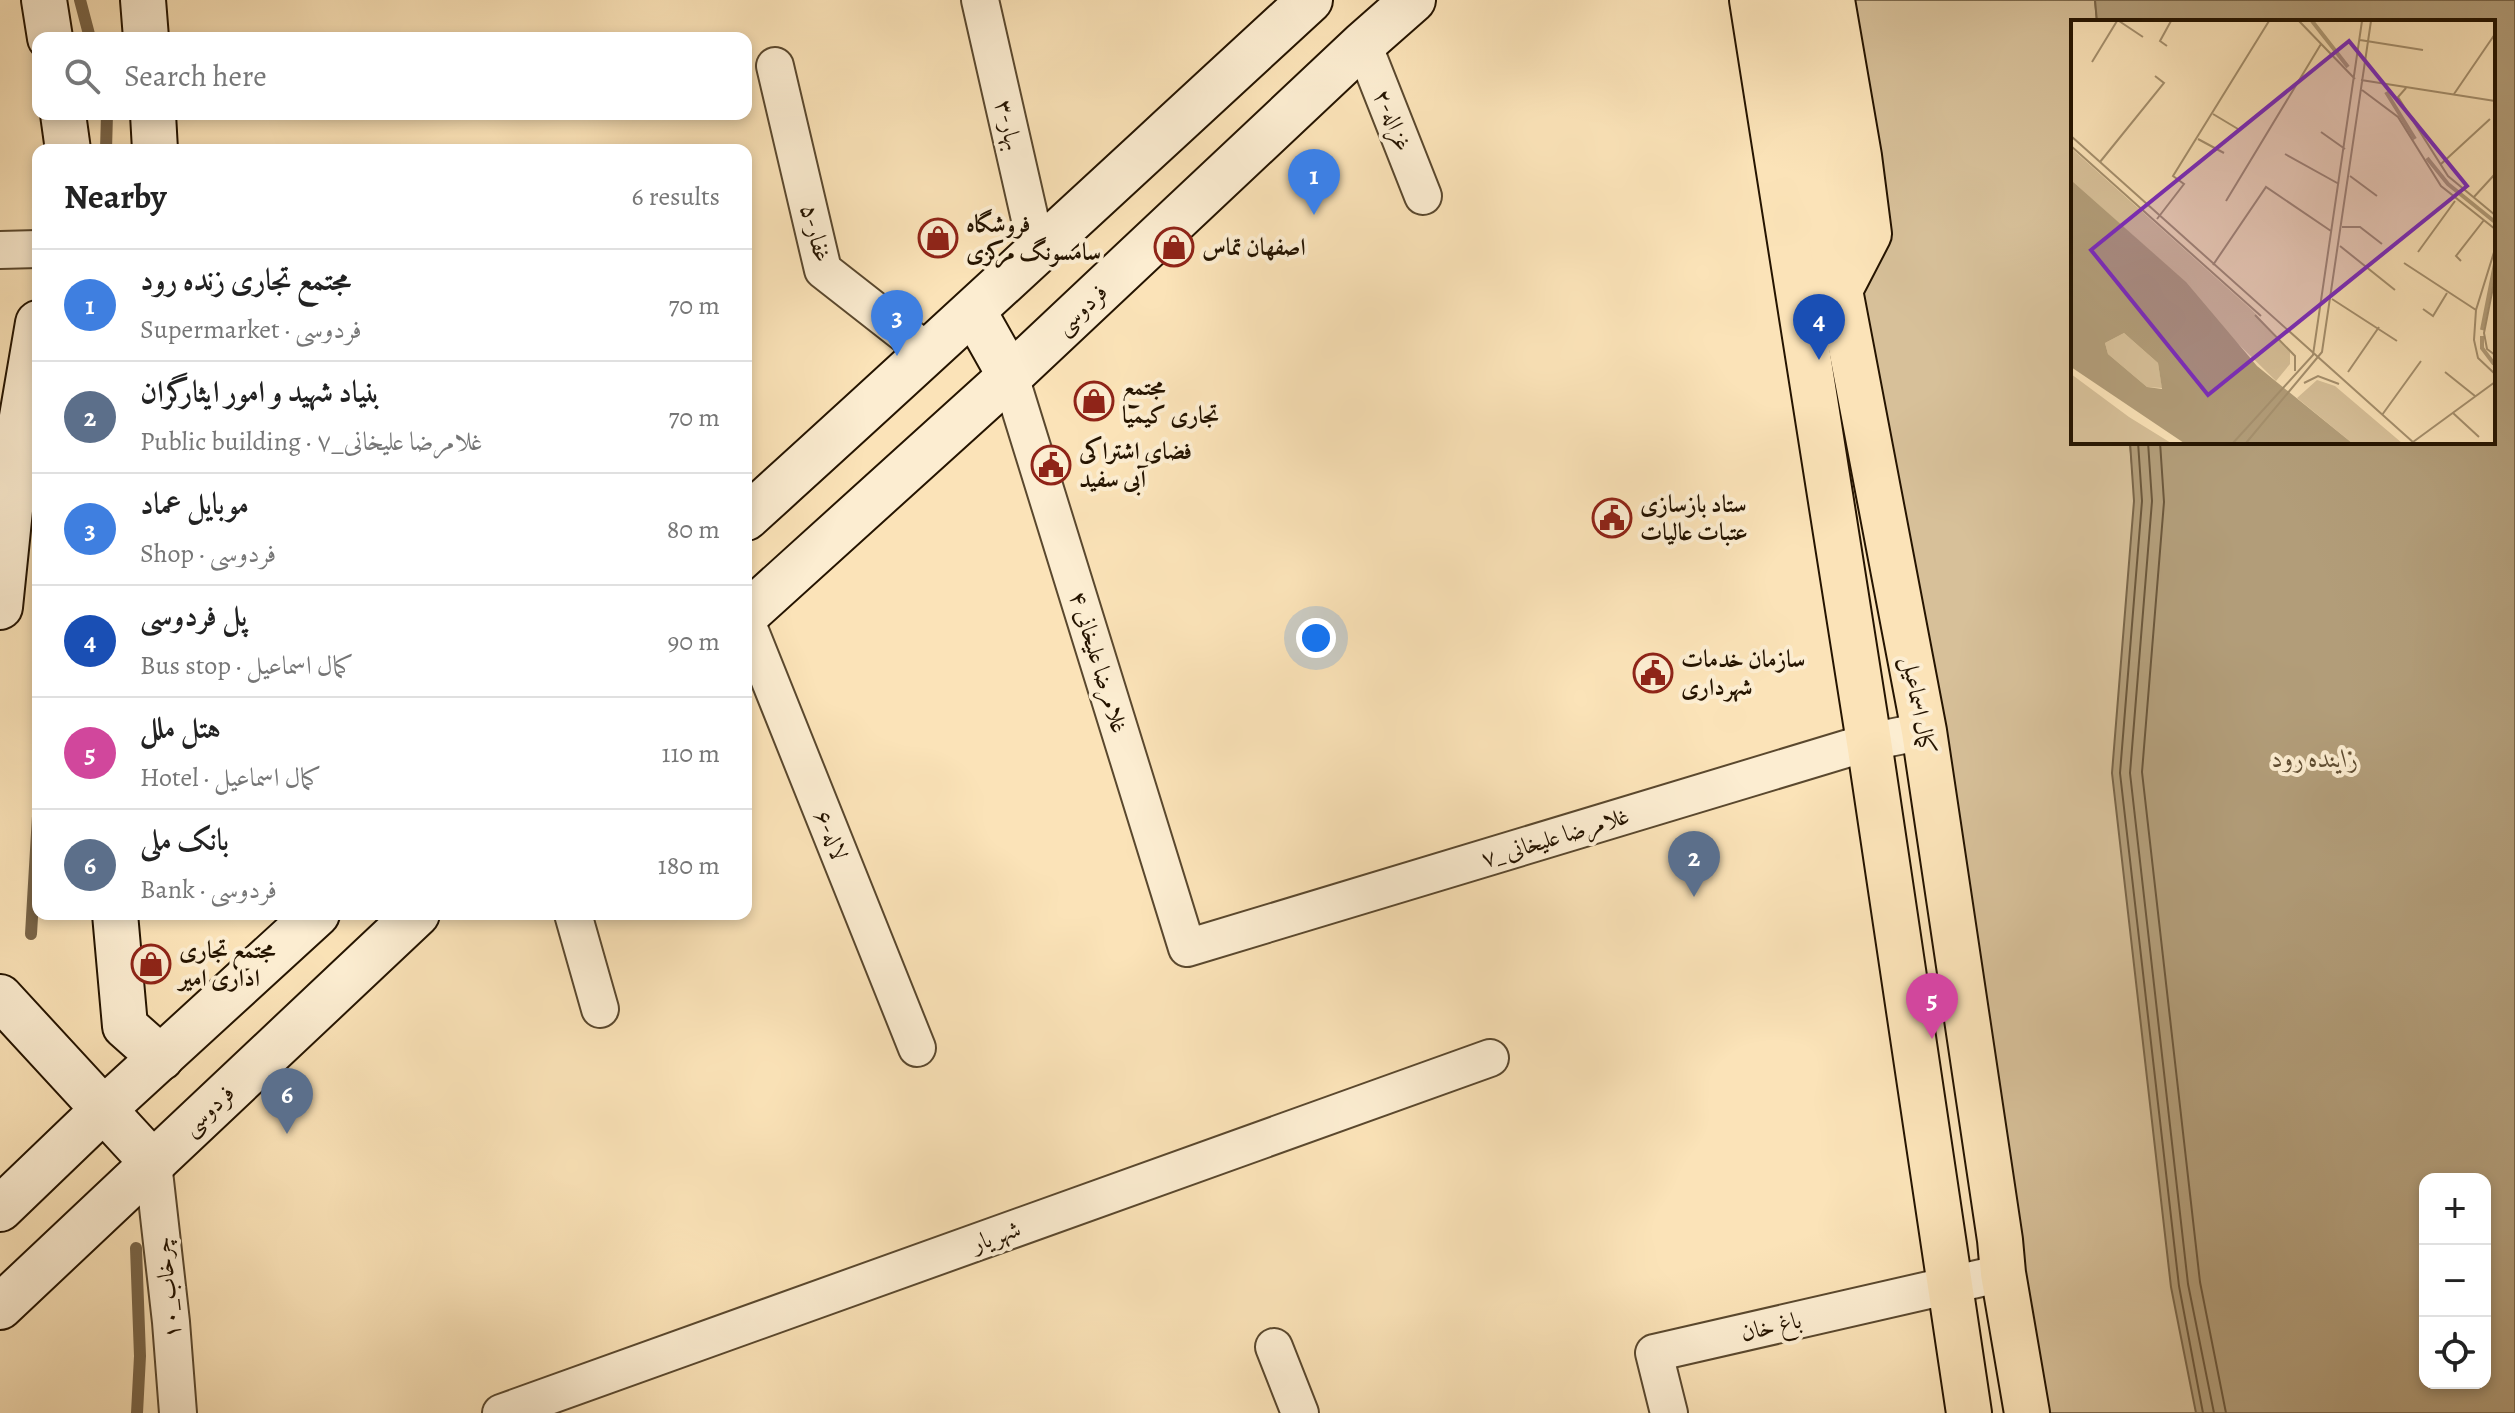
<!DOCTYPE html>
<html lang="en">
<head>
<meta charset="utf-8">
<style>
	body { margin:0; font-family:Alegreya,Amiri,serif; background:#f6f6f6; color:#222 }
	.controls { position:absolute; right:24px; bottom:24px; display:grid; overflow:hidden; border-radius:16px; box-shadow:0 4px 12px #0003 }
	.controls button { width:72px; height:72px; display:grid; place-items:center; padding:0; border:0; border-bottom:2px solid #e0e0e0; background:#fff; color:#222; font:40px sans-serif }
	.you { position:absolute; left:1316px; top:638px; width:28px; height:28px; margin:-20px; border:6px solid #fff; border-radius:50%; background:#1a73e8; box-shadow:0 0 0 12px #1a73e833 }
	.badge { display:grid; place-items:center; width:52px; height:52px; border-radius:50%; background:#8f2418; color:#fff; font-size:26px; font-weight:700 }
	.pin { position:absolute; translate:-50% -66px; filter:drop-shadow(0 2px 4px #0008) }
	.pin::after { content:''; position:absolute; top:42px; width:28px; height:24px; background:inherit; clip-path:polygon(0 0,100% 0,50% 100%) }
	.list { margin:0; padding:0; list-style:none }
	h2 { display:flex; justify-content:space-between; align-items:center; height:104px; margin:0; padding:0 32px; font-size:34px }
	h2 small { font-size:26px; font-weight:400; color:#767676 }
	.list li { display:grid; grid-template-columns:52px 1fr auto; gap:24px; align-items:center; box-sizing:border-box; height:112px; padding:0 32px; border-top:2px solid #e0e0e0 }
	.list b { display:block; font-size:30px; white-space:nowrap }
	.list p { margin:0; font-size:26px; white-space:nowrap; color:#767676 }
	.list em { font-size:26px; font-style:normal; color:#767676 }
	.icon { flex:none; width:44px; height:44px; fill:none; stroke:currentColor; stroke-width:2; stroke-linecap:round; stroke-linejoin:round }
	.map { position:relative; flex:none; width:2515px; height:1413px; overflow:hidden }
	.search { position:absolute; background:#fff; box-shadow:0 4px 12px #0003; left:32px; top:32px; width:720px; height:88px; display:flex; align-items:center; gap:20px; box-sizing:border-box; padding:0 28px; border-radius:16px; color:#767676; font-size:30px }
	.panel { position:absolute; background:#fff; box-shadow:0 4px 12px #0003; left:32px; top:144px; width:720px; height:776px; border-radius:16px }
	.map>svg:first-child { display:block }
</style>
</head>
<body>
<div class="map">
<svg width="2515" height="1413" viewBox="0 0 2515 1413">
	<rect width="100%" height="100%" fill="#fbe3b8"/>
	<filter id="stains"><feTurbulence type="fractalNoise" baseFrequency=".0025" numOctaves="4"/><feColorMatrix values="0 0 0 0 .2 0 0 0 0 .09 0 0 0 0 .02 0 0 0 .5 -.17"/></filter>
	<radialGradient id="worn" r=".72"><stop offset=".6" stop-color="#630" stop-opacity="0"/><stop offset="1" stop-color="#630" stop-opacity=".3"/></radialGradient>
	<polygon fill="#d7c099" stroke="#7e6a4c" stroke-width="2" points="1850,0 2095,0 2097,22 2073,22 2073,442 2130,442 2215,1413 2040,1413 1854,295"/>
	<path fill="#b29d79" stroke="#7a6649" stroke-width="2" fill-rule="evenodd" d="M2095,0H2515V1413H2196L2171,1287L2112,773L2134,501L2130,442H2493V22H2097ZM2425,1179H2485V1383H2425Z"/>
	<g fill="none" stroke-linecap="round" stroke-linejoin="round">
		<g stroke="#6c583c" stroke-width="2">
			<polyline points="2138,442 2142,501 2120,773 2179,1286 2203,1413"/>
			<polyline points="2148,442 2152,501 2130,773 2188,1284 2214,1413"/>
			<polyline points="2160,442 2164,502 2142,772 2200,1282 2226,1413"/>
		</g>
		<g stroke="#7a6649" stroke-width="12">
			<polyline points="80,0 90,38"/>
			<polyline points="106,150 107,114"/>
			<polyline points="31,934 38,816"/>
			<polyline points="136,1248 140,1356 137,1413"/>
		</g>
		<defs>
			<g id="street">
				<polyline points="980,0 1037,250"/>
				<polyline points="1363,44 1423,196"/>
				<polyline points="775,66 823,270 929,353"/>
				<polyline points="0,250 38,249"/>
				<polyline points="1010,376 1187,948 1869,742 1924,731"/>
				<polyline points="746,621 917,1048"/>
				<polyline points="573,914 600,1009"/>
				<polyline points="153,1163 171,1322 178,1413"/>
				<polyline points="1274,1347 1300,1413"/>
				<polyline points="501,1413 1490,1058"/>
				<polyline points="1669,1413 1654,1353 2003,1273"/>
			</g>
			<g id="secondary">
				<polyline points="44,0 50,38"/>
				<polyline points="143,0 146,38"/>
				<polyline points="63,114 68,150"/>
				<polyline points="153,114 155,150"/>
				<polyline points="974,312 1010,376"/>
				<path d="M746,518C935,347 1122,173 1310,0"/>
				<polyline points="0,607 16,452 38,323"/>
				<polyline points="746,615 1010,376 1363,44 1413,0"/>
				<polyline points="115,914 125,1026 161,1058"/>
				<polyline points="0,997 153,1163"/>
				<polyline points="0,1209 103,1110 317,914"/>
				<polyline points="0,1307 417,914"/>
			</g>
			<g id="primary">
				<polyline points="1752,0 1869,742 1969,1413"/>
				<polyline points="1790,0 1840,290 1924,731 2000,1240 2003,1273 2027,1413"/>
				<polyline points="1832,0 1859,156 1869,234 1840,290"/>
			</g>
		</defs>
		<use href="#street" stroke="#5a482e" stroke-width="40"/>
		<use href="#secondary" stroke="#251400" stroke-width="48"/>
		<use href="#primary" stroke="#251400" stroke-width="48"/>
		<use href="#street" stroke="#fcedd1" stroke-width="36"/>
		<use href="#secondary" stroke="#fcedd1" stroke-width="44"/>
		<use href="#primary" stroke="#fbe3b8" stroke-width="44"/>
	</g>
	<defs>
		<symbol id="shop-ring" viewBox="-11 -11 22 22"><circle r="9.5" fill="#fcedd1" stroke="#8f2418" stroke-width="1.5"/><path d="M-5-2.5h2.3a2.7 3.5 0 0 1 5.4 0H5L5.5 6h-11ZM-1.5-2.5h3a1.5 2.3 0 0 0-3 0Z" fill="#8f2418"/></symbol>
		<symbol id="civic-ring" viewBox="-11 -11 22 22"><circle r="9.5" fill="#fcedd1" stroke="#8f2418" stroke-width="1.5"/><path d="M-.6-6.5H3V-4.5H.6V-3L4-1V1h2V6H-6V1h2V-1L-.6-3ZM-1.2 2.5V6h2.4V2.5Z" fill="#8f2418"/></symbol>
	</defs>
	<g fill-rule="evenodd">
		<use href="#shop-ring" x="916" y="216" width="44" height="44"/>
		<use href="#shop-ring" x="1152" y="225" width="44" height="44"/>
		<use href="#shop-ring" x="1072" y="379" width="44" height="44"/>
		<use href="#civic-ring" x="1029" y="443" width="44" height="44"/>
		<use href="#civic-ring" x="1590" y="496" width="44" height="44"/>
		<use href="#civic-ring" x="1631" y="651" width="44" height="44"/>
		<use href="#shop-ring" x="129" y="942" width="44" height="44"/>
	</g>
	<g text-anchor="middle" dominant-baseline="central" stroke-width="8" stroke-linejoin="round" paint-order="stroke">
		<g font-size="24" fill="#251400" stroke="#fcedd1">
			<text transform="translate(1393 120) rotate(68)">۲-غزاله</text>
			<text transform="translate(1009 125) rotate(77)">۳-بهار</text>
			<text transform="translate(816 233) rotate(75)">۵-غفار</text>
			<text transform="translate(1081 309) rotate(-43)">فردوسی</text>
			<text transform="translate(1099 662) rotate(73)">۴ غلامرضا علیخانی</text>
			<text transform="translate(1919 705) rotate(80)">کمال اسماعیل</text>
			<text transform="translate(831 835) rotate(68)">۶-لاله</text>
			<text transform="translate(1555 837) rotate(-17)">۷_غلامرضا علیخانی</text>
			<text transform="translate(208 1110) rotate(-43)">فردوسی</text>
			<text transform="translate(996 1236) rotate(-20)">شهریار</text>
			<text transform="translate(167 1288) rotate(-96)">۱۰_چرخاب</text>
			<text transform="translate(1771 1326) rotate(-13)">باغ خان</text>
		</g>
		<g font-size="24" font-weight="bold" fill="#251400" stroke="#fcedd1" text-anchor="start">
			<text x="966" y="224">فروشگاه<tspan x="966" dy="28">سامسونگ مرکزی</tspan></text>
			<text x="1202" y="247">اصفهان تماس</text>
			<text x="1122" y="387">مجتمع<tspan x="1122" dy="28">تجاری کیمیا</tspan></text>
			<text x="1079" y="451">فضای اشتراکی<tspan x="1079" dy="28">آبی سفید</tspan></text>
			<text x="1640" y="504">ستاد بازسازی<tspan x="1640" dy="28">عتبات عالیات</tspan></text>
			<text x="1681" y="659">سازمان خدمات<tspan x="1681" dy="28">شهرداری</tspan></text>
			<text x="179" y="950">مجتمع تجاری<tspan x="179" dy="28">اداری امیر</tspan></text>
		</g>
		<g font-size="26" font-style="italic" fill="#5d4b30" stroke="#fcedd1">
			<text x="2315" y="758">زاینده رود</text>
		</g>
	</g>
	<g transform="translate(2071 20)">
		<rect width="424" height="424" fill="#fbe3b8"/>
		<path d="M0,128L181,290L219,332V344L205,361L135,292L114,262L0,160ZM53,313L87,343L91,368L76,367L37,334L34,323ZM0,354L58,397L100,423H0ZM246,360L264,366L331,423H281L226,378Z" fill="#d7c099"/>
		<path d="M0,160L115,262L186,346L281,423H113L0,347ZM53,313L87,343L91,369L76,367L37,334L34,323Z" fill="#b29d79" fill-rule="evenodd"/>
		<path fill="none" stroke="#b29d79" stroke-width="4" d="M241,1L277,47M315,72L344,119M356,138L377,164L424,202M411,310L424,244M411,316V328L423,344"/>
		<path fill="none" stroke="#a5906e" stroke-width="2" d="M48,1L72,17M228,1L284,59M289,20L352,30M96,26L89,21L100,1M21,42L46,1M290,60L424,81M335,68L327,77L377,156L424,195M291,70L327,97L370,166L424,209M383,74L424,14M142,94L167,109M250,112L274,129M0,116L343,423M127,119L153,133M0,126L190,296M214,134L268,164M29,142L93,63L84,56M370,144L419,99M279,156L306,176M402,178L424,154M155,181L250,24M86,199L113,164L102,156L198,1M271,207H289L311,224M269,226L324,270M424,229L405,290L403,320L407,338L424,354M347,232L384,181M390,241L385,236L413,200M333,243L405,290M142,245L195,167L260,211M424,257L413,313L416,329L424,335M261,279L326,321M352,289L362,296L376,273M184,295L224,336V351M277,352L308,307M374,352L404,376M233,363L247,356L268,364M382,393L408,417M311,395L350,341M342,422L424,362M162,423L242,335L291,1M175,423L251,332L300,1"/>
		<path fill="#7b2cbf" fill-opacity="0.15" stroke="#7b2cbf" stroke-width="4" d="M278,21L396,166L137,375L20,230Z"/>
		<rect width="424" height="424" fill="none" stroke="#251400" stroke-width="4"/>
	</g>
	<rect width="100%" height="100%" filter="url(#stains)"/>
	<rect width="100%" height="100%" fill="url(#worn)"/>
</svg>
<div class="controls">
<button>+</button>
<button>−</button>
<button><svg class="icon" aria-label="locate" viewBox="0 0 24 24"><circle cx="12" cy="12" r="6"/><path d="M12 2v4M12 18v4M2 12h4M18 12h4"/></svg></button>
</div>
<div class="you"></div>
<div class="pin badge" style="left:1314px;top:215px;background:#3f7fe0">1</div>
<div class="pin badge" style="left:1694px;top:897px;background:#5c6f8a">2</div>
<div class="pin badge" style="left:897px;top:356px;background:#3f7fe0">3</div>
<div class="pin badge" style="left:1819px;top:360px;background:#1a4fb4">4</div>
<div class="pin badge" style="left:1932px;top:1039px;background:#d1479c">5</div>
<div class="pin badge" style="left:287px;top:1134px;background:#5c6f8a">6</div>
<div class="search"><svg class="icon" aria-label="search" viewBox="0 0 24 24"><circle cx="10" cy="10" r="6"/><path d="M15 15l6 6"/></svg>Search here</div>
<section class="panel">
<h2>Nearby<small>6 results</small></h2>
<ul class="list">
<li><span class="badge" style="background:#3f7fe0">1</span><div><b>مجتمع تجاری زنده رود</b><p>Supermarket · فردوسی</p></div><em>70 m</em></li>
<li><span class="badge" style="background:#5c6f8a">2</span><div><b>بنیاد شهید و امور ایثارگران</b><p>Public building · ۷_غلامرضا علیخانی</p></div><em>70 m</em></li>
<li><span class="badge" style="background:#3f7fe0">3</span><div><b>موبایل عماد</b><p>Shop · فردوسی</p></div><em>80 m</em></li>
<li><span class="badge" style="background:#1a4fb4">4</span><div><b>پل فردوسی</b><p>Bus stop · کمال اسماعیل</p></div><em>90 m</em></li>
<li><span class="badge" style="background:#d1479c">5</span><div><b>هتل ملل</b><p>Hotel · کمال اسماعیل</p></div><em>110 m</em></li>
<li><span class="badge" style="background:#5c6f8a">6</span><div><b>بانک ملی</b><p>Bank · فردوسی</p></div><em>180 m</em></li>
</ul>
</section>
</div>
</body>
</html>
